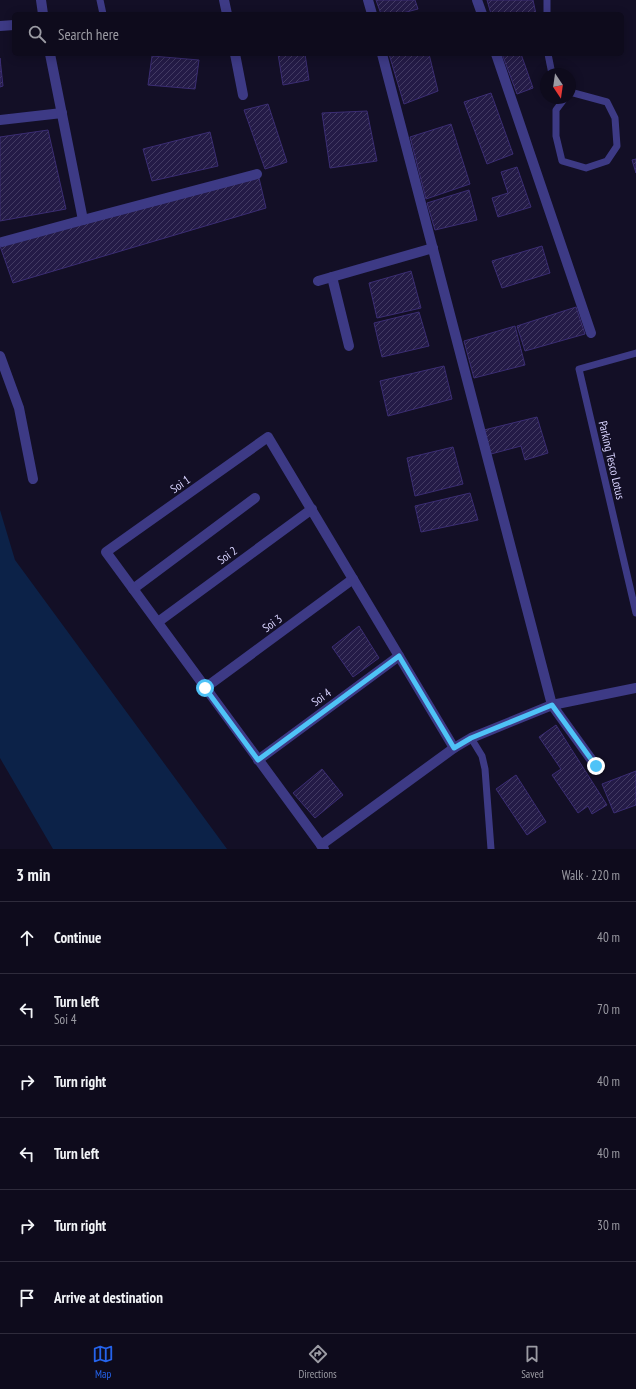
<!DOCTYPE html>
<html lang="en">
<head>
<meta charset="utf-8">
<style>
	body { margin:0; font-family:"PT Sans Narrow",sans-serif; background:#1c1929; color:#f1f3f6 }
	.compass { position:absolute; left:540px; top:68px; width:36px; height:36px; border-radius:50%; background:#0e0b1c; box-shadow:0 2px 10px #0003; rotate:167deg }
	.stop { position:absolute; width:12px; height:12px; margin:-9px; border:3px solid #4fc3f7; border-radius:50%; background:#fff }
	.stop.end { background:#4fc3f7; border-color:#fff; box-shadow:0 1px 4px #0008 }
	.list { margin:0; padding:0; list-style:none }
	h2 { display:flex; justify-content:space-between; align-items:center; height:52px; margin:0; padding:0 16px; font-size:17px }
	h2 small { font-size:13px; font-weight:400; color:#9b9ba3 }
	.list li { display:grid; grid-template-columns:26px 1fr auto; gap:12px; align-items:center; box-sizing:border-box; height:72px; padding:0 16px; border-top:1px solid #2e2b3b }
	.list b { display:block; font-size:15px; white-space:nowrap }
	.list p { margin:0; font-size:13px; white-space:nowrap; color:#9b9ba3 }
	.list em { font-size:13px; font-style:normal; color:#9b9ba3 }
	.icon { flex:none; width:22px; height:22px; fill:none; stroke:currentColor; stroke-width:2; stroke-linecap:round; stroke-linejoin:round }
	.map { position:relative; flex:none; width:636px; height:849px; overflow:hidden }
	.search { position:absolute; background:#0e0b1c; box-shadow:0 2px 10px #0003; left:12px; right:12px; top:12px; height:44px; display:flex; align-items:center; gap:10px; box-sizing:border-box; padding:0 14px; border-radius:6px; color:#9b9ba3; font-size:15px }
	.sheet { height:484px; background:#0e0b1c }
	nav { display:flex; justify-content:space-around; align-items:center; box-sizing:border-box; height:56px; border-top:1px solid #2e2b3b; background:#0e0b1c; font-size:11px; color:#9b9ba3 }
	nav a { display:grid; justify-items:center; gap:2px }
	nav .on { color:#2563eb }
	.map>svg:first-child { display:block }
</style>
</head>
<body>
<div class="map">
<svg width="636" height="849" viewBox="0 0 636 849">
	<defs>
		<pattern id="building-hatch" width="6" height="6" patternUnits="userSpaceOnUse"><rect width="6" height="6" fill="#241b47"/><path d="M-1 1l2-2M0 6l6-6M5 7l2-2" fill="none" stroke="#433b63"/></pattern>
	</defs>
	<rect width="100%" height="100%" fill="#130f26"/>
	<polygon fill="#0c2248" points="0,510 15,560 227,849 53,849 0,758"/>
	<g fill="url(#building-hatch)" stroke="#3b2d73">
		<polygon points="376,0 415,0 418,9 399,14 381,14"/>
		<polygon points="487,0 533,0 536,14 491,14"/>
		<polygon points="278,54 305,54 309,80 283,85"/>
		<polygon points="389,54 429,54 438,91 404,104"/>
		<polygon points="502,54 521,54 533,88 517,94"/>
		<polygon points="152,56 199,60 195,89 148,85"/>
		<polygon points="0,58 3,86 0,87"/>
		<polygon points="491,93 513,154 487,164 464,102"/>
		<polygon points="268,104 287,162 265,169 244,110"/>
		<polygon points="367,111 377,161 330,168 322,113"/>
		<polygon points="451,124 470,184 426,199 410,137"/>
		<polygon points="48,130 66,209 0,221 0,137"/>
		<polygon points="210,132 218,166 152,181 143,149"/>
		<polygon points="636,159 636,173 632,160"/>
		<polygon points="517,167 531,207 498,217 492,198 508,193 501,172"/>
		<polygon points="259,178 266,208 13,283 0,246"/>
		<polygon points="469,190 477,220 435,230 427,203"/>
		<polygon points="542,246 550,273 502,288 492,261"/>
		<polygon points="411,271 421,308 377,318 369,283"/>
		<polygon points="576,307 585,334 525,351 517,326"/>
		<polygon points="419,312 429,346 382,357 374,323"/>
		<polygon points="515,326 525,365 474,378 464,341"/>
		<polygon points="444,366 452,399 388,416 380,381"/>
		<polygon points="537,417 548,453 525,460 521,446 491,454 484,430"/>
		<polygon points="453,447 463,484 415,496 407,458"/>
		<polygon points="470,493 478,520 421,532 415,506"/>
		<polygon points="359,626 379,658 353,677 332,647"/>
		<polygon points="556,725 607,805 592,814 588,806 578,813 552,775 561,769 539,737"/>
		<polygon points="322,769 343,795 315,818 293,793"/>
		<polygon points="636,771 636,805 614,813 602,784"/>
		<polygon points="516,775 546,822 527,835 496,789"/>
	</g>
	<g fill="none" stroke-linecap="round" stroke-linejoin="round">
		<g stroke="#3d3a85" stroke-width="7">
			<polyline points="100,0 103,14"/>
			<polyline points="547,0 547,14"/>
			<polyline points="548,54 552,74"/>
			<polyline points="565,98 556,110 556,136 562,161 586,168 607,161 617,146 615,118 607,102 570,92"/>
			<polyline points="636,353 579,369 636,613"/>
			<polyline points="471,738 482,756 485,769 491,849"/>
		</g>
		<g stroke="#3d3a85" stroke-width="10">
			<polyline points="41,0 43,14"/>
			<polyline points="224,0 227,14"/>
			<polyline points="368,0 372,14"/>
			<polyline points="477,0 482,14"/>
			<polyline points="0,26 14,25"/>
			<polyline points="235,54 243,95"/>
			<polyline points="496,54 591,333"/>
			<polyline points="0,120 62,113"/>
			<polyline points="83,220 257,174"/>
			<polyline points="2,242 83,220 50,54"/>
			<polyline points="332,277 349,346"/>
			<polyline points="318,281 433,248"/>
			<polyline points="0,356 19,408 33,479"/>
			<polyline points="133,589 255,498"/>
			<polyline points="158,622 312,509"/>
			<polyline points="205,688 353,579"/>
			<polyline points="258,760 399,656"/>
			<polyline points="596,766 552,705 636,688"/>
			<polyline points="321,845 454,748 471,738 552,705 382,54"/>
			<polyline points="324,849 106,552 268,437 454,748"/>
		</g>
	</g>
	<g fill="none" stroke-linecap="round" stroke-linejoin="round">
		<polyline stroke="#4fc3f7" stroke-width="5" points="205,688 258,760 399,656 454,748 471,738 552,705 596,766"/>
	</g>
	<g text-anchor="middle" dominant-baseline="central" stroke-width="3" stroke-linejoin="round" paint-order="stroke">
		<g font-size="12" fill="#d9d4ff" stroke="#130f26">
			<text transform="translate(612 460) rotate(77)">Parking Tesco Lotus</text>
			<text transform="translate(180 484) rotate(-35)">Soi 1</text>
			<text transform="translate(227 555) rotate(-36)">Soi 2</text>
			<text transform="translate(272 623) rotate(-36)">Soi 3</text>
			<text transform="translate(321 697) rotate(-36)">Soi 4</text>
		</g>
	</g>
</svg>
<svg class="compass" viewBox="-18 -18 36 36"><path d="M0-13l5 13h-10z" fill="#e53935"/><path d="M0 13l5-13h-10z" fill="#9b9ba3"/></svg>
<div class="stop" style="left:205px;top:688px"></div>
<div class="stop end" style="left:596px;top:766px"></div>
<div class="search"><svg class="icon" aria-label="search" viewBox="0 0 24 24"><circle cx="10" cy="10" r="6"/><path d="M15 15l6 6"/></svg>Search here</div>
</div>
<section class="sheet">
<h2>3 min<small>Walk · 220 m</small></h2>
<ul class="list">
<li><svg class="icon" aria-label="ahead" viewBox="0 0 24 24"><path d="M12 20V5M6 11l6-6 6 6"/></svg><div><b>Continue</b></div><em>40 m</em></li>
<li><svg class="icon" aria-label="left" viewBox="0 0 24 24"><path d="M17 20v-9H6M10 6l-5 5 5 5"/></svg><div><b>Turn left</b><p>Soi 4</p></div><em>70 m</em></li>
<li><svg class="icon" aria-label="right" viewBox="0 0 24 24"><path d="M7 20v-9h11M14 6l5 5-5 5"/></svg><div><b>Turn right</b></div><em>40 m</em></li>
<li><svg class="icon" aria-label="left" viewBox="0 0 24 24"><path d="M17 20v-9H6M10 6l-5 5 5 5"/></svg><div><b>Turn left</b></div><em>40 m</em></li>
<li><svg class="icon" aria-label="right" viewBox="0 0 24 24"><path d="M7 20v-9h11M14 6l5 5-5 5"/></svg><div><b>Turn right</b></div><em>30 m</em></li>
<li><svg class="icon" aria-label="arrive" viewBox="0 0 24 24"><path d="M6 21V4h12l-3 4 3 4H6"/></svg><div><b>Arrive at destination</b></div></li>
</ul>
</section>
<nav>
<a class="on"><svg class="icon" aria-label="map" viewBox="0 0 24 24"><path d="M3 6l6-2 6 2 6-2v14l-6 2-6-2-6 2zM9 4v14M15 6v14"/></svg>Map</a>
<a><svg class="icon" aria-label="directions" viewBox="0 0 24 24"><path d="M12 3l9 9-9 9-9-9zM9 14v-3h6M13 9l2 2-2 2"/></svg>Directions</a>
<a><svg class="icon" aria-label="saved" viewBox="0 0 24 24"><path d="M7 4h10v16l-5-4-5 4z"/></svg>Saved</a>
</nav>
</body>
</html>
